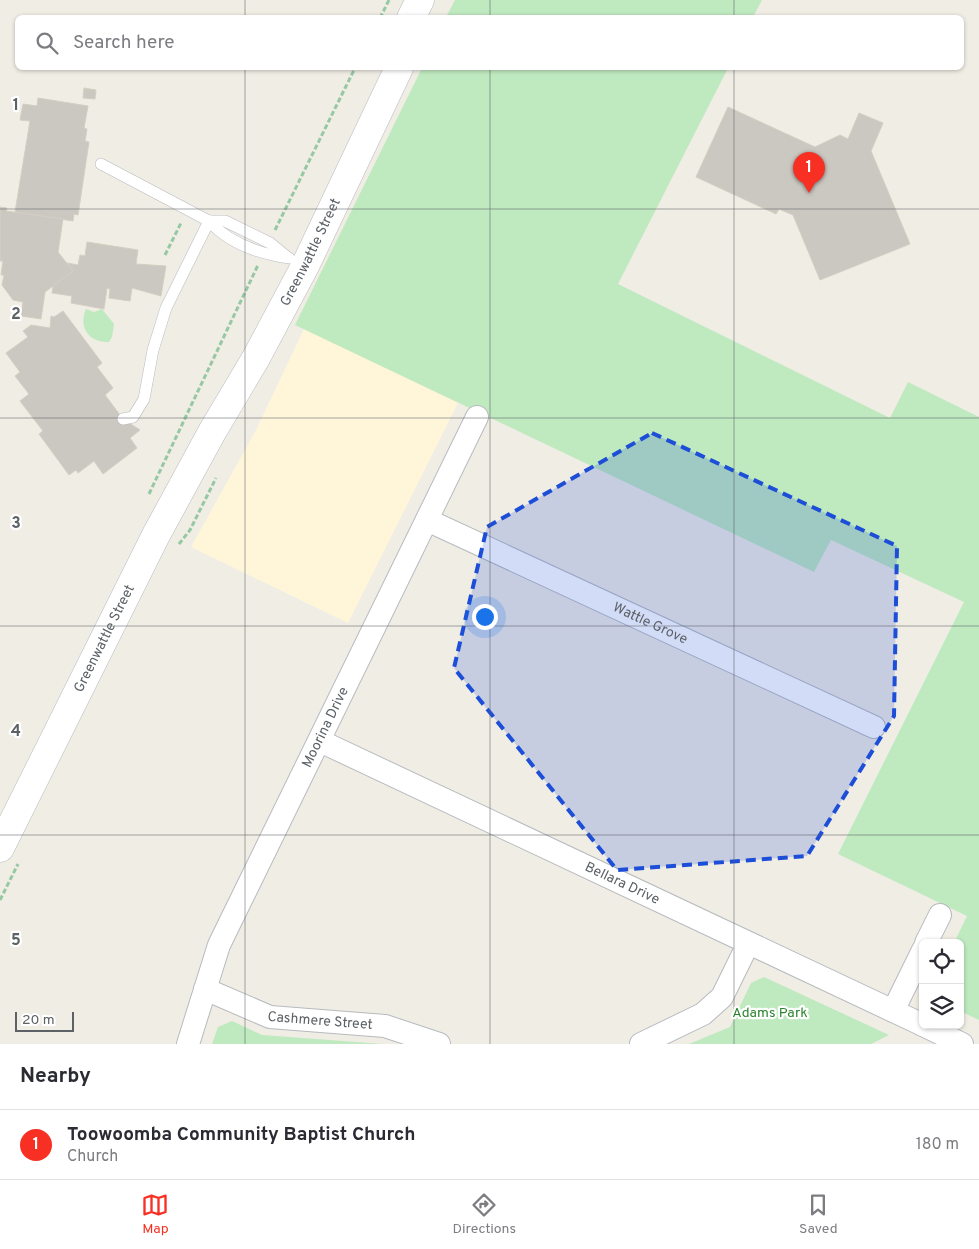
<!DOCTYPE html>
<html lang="en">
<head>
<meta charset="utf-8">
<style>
	body { margin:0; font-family:Overpass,sans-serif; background:#f7f7f7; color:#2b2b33 }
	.controls { position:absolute; right:15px; bottom:15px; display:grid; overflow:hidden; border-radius:8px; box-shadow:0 1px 4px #0004 }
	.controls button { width:45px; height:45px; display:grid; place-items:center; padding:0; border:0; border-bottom:1px solid #e1e1e2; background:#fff; color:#2b2b33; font:25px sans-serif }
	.scale { position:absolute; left:15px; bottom:12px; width:59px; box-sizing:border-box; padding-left:5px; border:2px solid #5c6166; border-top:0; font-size:14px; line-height:18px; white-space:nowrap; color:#5c6166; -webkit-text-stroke:4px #fff; paint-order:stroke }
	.you { position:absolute; left:484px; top:616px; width:18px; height:18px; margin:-12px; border:4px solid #fff; border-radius:50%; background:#1a73e8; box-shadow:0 0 0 8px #1a73e833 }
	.badge { display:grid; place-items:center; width:32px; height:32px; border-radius:50%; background:#f73023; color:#fff; font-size:16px; font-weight:700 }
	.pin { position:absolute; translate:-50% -41px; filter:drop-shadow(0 1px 2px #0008) }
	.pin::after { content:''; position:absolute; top:26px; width:18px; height:15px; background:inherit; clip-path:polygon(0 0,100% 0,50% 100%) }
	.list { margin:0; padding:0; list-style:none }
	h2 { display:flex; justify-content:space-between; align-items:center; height:65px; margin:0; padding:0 20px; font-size:21px }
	h2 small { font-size:16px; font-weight:400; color:#7c7c81 }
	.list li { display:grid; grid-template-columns:32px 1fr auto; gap:15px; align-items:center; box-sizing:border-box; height:70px; padding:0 20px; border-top:1px solid #e1e1e2 }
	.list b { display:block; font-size:19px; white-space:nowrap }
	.list p { margin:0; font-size:16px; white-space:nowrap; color:#7c7c81 }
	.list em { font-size:16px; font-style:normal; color:#7c7c81 }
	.icon { flex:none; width:28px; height:28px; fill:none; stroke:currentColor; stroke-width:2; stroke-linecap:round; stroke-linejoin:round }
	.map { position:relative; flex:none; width:979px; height:1044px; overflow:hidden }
	.search { position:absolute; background:#fff; box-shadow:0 1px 4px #0004; left:15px; right:15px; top:15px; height:55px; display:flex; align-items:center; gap:12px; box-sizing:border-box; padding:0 18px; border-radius:8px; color:#7c7c81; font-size:19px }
	.sheet { height:135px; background:#fff }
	nav { display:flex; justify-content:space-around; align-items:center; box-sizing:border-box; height:70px; border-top:1px solid #e1e1e2; background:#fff; font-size:14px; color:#7c7c81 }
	nav a { display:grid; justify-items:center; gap:2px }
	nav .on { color:#f73023 }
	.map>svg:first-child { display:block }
</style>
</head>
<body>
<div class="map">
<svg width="979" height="1044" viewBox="0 0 979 1044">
	<rect width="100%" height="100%" fill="#f0ede4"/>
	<polygon fill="#fff6da" points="304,329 458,403 348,623 191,547 256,430"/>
	<g fill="#bfe9bf">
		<polygon points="455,0 762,0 753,17 446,17"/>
		<polygon points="422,68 728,68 618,284 890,418 908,382 979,417 979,1020 960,1011 960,943 954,943 967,916 838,854 964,602 831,540 814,572 295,325"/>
		<path d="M86,309L94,312L102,309L114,324L112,337L109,342C89,343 78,327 86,309Z"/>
		<polygon points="764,977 889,1035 871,1044 689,1044 730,1027 751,983"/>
		<polygon points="232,1021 262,1035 383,1044 212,1044 218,1027"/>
	</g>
	<g fill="#cbc8c1" stroke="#d5cfc2">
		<polygon points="84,88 96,90 95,99 83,98"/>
		<polygon points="38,98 88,106 84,128 87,129 85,141 89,142 78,215 74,214 73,221 15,212 30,121 20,120 23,104 37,106"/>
		<polygon points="728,107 815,147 840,135 848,139 859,113 883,123 871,151 910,244 820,280 793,215 779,209 776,214 696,177"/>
		<polygon points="0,207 7,208 6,211 63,219 58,252 73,271 45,292 41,319 21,316 23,302 13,300 2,285 4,275 1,275 3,261 0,261"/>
		<polygon points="87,242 138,250 136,264 166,266 161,296 132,288 130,301 109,298 110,289 107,288 104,309 71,303 72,296 52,293 53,286 73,271 67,263 78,265 80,255 85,256"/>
		<polygon points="63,311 102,363 97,367 113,388 105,395 123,419 140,430 130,438 137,448 103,474 94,461 78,473 76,470 69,475 39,434 43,431 20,401 29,394 15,376 20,372 6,353 28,337 23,331 31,325 50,328 51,316 54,317"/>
	</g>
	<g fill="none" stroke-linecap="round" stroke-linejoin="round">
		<defs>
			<g id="service">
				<path d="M101,164L209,221C229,243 260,254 289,258"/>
				<polyline points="209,221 225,221 270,243 287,257"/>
				<polyline points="123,419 133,417 144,399 153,350 166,308 209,221"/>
			</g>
			<g id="minor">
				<path id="s1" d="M427,520L874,727"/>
				<path id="s2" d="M320,741L923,1025"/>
				<polyline points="926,943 940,915"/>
				<path id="s3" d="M205,989L270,1017L385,1026L439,1044"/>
				<polyline points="893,1011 923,950"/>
				<polyline points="923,1025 962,1044"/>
				<path id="s4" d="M188,1044L219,945L477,417"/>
				<polyline points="641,1044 703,1014 722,997 748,944"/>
			</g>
			<g id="tertiary">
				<polyline points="411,18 420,0"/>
				<path id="s5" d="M0,848L156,535L212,432L256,358L305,266L399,68"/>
			</g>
		</defs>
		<use href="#service" stroke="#b7babf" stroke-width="12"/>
		<use href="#minor" stroke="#b7babf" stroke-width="24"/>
		<use href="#tertiary" stroke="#b7babf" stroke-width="29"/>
		<g stroke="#96c8a3" stroke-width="3" stroke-dasharray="5 2.5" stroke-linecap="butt">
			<polyline points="380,18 389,0"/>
			<polyline points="275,230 355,68"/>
			<polyline points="165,255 181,223"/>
			<polyline points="149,494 258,265"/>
			<polyline points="179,544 190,530 216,478"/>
			<polyline points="0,900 18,864"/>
		</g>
		<use href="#service" stroke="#fff" stroke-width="11"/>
		<use href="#minor" stroke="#fff" stroke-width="22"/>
		<use href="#tertiary" stroke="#fff" stroke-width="28"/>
	</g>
	<path fill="#1d4ed8" fill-opacity="0.2" stroke="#1d4ed8" stroke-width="4" stroke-dasharray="10 6" stroke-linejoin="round" d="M652,433L897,546L894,716L807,856L617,870L454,668L487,527Z"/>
	<path fill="none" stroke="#5c6166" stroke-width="1" stroke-opacity="0.55" d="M245,0V18M490,0V18M734,0V18M245,68V1044M490,68V1044M734,68V1044M0,209H979M0,418H979M0,626H979M0,835H979"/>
	<g text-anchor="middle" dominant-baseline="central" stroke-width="4.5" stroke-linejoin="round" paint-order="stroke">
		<g font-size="14" fill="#5c6166" stroke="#fff">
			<text stroke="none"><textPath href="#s5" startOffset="672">Greenwattle Street</textPath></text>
			<text stroke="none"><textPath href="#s1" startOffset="246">Wattle Grove</textPath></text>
			<text stroke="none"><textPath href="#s5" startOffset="234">Greenwattle Street</textPath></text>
			<text stroke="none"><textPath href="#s4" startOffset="346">Moorina Drive</textPath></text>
			<text stroke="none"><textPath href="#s2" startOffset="334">Bellara Drive</textPath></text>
			<text stroke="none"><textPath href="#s3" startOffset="121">Cashmere Street</textPath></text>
		</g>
		<g font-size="14" fill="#2d8430" stroke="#fff">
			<text x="770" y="1013">Adams Park</text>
		</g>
	</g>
	<g font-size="16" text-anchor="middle" font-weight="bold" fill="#5c6166" stroke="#fff" stroke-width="4.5" stroke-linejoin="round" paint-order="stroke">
		<text x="16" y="110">1</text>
		<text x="16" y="319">2</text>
		<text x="16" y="528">3</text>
		<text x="16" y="736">4</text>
		<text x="16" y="945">5</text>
	</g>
</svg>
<div class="controls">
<button><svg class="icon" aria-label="locate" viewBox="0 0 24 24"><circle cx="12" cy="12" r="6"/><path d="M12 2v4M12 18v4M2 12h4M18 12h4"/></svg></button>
<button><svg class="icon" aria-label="layers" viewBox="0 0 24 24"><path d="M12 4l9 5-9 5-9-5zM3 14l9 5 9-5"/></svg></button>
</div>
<div class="scale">20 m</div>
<div class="you"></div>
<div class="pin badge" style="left:809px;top:193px">1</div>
<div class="search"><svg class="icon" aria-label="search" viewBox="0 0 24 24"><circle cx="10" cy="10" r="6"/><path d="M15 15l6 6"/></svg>Search here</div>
</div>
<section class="sheet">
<h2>Nearby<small></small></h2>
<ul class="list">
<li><span class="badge">1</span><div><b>Toowoomba Community Baptist Church</b><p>Church</p></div><em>180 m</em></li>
</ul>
</section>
<nav>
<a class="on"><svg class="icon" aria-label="map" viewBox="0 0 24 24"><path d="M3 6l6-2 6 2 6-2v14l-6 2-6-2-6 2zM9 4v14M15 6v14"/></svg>Map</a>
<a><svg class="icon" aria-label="directions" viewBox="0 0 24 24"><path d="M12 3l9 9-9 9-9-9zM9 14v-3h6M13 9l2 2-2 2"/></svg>Directions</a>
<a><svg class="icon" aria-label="saved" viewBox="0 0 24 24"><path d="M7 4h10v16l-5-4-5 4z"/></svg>Saved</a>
</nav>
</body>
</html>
